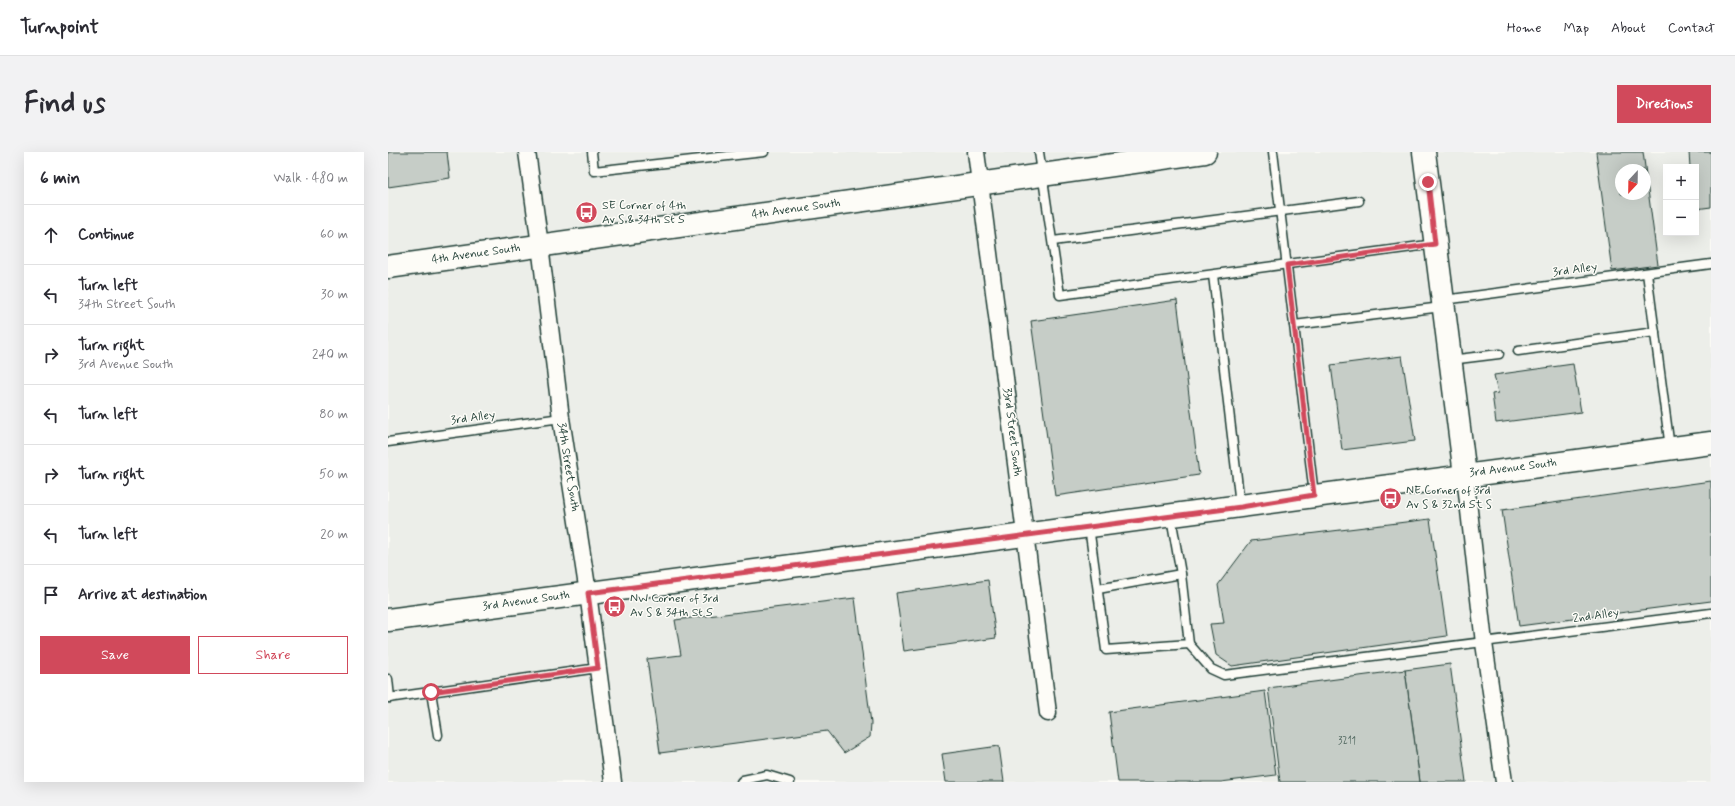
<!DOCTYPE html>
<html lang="en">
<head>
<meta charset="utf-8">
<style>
	body { margin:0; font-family:Mynerve,sans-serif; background:#f2f2f3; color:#2b2b33 }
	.controls { position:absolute; right:12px; top:12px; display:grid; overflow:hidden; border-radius:0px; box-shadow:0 4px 16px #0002 }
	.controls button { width:36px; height:36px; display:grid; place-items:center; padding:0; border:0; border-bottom:1px solid #e1e1e2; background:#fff; color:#2b2b33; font:20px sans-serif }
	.compass { position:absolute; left:1227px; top:12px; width:36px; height:36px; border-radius:50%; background:#fff; box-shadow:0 4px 16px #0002; rotate:202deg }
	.stop { position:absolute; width:12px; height:12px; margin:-9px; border:3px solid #d1495b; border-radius:50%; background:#fff }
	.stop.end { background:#d1495b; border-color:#fff; box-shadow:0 1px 4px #0008 }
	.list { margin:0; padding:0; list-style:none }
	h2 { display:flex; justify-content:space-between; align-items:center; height:52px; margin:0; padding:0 16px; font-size:17px }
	h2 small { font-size:13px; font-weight:400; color:#7c7c81 }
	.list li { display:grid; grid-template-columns:26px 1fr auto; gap:12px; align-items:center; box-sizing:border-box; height:60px; padding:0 16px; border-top:1px solid #e1e1e2 }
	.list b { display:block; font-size:15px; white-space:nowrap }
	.list p { margin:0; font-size:13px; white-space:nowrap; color:#7c7c81 }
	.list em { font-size:13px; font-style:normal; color:#7c7c81 }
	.actions { display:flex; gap:8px; padding:12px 16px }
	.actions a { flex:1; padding:9px 0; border:1px solid #d1495b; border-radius:0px; text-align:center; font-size:14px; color:#d1495b }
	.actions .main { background:#d1495b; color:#fff }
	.icon { flex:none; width:22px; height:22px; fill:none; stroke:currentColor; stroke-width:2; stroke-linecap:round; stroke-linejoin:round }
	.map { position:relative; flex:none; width:1323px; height:630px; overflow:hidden; border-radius:0px }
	header { display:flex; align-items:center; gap:24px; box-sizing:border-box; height:56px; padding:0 20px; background:#fff; border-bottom:1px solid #e1e1e2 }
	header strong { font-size:19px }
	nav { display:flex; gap:22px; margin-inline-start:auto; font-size:14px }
	.intro { display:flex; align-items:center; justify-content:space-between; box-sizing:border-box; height:96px; padding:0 24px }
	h1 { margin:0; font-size:28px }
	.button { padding:10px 18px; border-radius:0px; background:#d1495b; color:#fff; font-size:14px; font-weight:700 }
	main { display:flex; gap:24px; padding:0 24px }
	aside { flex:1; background:#fff; border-radius:0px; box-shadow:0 4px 16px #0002 }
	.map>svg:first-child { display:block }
</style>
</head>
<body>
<header>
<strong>Turnpoint</strong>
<nav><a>Home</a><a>Map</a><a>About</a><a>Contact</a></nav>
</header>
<div class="intro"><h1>Find us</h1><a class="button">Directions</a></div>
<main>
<aside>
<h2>6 min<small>Walk · 480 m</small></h2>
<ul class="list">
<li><svg class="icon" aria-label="ahead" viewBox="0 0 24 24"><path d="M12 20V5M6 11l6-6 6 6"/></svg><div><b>Continue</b></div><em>60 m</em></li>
<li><svg class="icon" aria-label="left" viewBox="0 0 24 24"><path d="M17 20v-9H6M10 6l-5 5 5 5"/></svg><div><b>Turn left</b><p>34th Street South</p></div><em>30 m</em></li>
<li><svg class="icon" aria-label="right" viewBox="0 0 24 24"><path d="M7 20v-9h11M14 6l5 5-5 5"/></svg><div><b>Turn right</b><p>3rd Avenue South</p></div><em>240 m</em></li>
<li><svg class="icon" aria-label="left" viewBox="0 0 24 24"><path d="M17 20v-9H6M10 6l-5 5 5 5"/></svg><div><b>Turn left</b></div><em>80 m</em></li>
<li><svg class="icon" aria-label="right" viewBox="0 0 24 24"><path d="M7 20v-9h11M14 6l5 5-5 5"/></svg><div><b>Turn right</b></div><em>50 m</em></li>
<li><svg class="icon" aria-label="left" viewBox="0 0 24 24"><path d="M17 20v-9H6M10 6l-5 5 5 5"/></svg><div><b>Turn left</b></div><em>20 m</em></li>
<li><svg class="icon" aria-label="arrive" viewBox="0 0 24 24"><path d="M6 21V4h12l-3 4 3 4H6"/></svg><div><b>Arrive at destination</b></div></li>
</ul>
<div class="actions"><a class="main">Save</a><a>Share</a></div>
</aside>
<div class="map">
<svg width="1323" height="630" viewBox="0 0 1323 630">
	<rect width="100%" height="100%" fill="#fdfcf7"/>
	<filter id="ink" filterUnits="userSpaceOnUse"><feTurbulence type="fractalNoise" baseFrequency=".025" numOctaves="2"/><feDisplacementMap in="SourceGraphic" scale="8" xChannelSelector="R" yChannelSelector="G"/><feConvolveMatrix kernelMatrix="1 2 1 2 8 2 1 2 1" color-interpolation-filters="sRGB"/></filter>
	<g filter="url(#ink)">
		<path fill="#eceee9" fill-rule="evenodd" d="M0,0H1323V630H0ZM1278,15H1308V81H1278ZM1233,18H1257V42H1233Z"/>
		<g fill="#c6cdc7" stroke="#1f3d34" fill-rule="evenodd">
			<polygon points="0,0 59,0 62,26 0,35"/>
			<path d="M1208,0H1255L1270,113L1224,119ZM1233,18H1257V42H1233Z"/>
			<polygon points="1301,0 1323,0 1323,55 1308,57 1308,15 1302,15"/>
			<polygon points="789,148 811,323 667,344 643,169"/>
			<polygon points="1014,204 1027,289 954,298 943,213"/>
			<polygon points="1185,212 1193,260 1108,271 1104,242 1110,241 1106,223"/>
			<polygon points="1323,329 1323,449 1131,474 1114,358"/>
			<polygon points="1042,367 1059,484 844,514 828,503 822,472 836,471 830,433 863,389"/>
			<polygon points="600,428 608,486 516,499 508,441"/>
			<polygon points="467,446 483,571 482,585 456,601 439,579 272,601 259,507 293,503 287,468"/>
			<polygon points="1062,512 1078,630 1032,630 1017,518"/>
			<polygon points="1017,518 1032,630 892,630 880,536"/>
			<polygon points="877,539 888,623 833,630 730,630 721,560"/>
			<polygon points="611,594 616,630 558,630 554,602"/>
		</g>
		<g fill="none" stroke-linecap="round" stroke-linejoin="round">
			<defs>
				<g id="lane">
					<polyline points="204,0 206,19 376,0"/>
					<polyline points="651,0 672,143 1047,92"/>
					<polyline points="885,0 906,173"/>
					<polyline points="665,89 971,49"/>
					<polyline points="1259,121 1282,296"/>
					<polyline points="825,123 852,352"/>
					<polyline points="1056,148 1323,112"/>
					<polyline points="1130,199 1267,180"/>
					<polyline points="1062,208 1111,202"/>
					<polyline points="0,290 173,266"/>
					<polyline points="926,343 906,173 1054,155"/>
					<polyline points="701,375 718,498 801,492 793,422 783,365"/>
					<polyline points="710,437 793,422"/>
					<polyline points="801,492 823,517 836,523 1323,461"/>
					<polyline points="0,527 2,546"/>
					<polyline points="43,540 50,583"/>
					<polyline points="0,546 210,516"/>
					<polyline points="353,630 355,628 379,623 402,630"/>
				</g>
				<g id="street">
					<polyline points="139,0 152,93 173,266 200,441 225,630"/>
					<polyline points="588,0 660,561"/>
					<polyline points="1077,323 1096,491 1116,630"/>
				</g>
				<polyline id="secondary" points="1036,0 1077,323"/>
				<g id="primary">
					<polyline points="0,115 817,0"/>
					<polyline points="0,468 1323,291"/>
				</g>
			</defs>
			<use href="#lane" stroke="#1f3d34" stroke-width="11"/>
			<use href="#street" stroke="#1f3d34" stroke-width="19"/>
			<use href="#secondary" stroke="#1f3d34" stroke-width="25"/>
			<use href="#primary" stroke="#1f3d34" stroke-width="25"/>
			<use href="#lane" stroke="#fdfcf7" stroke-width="8"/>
			<use href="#street" stroke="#fdfcf7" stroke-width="16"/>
			<use href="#secondary" stroke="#fdfcf7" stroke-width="22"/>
			<use href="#primary" stroke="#fdfcf7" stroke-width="22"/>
		</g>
	</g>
	<g fill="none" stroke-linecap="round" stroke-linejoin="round" filter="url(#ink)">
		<polyline stroke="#d1495b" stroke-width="5" points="43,540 210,516 200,441 853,355 926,343 899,113 1047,92 1040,30"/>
	</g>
	<defs>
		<symbol id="bus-disc" viewBox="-11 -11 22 22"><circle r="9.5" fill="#d1495b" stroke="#fdfcf7"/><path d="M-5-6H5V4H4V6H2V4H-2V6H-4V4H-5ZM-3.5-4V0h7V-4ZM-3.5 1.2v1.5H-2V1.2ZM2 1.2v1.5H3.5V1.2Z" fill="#fff"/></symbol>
	</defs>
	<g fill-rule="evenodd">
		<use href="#bus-disc" x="186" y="48" width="25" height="25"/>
		<use href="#bus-disc" x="990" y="334" width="25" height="25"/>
		<use href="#bus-disc" x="214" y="442" width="25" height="25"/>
	</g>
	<g text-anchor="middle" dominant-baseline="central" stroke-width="3" stroke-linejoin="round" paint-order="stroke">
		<g font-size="10" fill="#496159">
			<text x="959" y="589">3211</text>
		</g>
		<g font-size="12" fill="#1f3d34" stroke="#fdfcf7" text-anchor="start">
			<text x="214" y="54">SE Corner of 4th<tspan x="214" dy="14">Av S &amp; 34th St S</tspan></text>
			<text x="1018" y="339">NE Corner of 3rd<tspan x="1018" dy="14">Av S &amp; 32nd St S</tspan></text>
			<text x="242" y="447">NW Corner of 3rd<tspan x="242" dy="14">Av S &amp; 34th St S</tspan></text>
		</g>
		<g font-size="12" fill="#1f3d34" stroke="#fdfcf7">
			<text transform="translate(408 57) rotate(-8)">4th Avenue South</text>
			<text transform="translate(88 102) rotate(-8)">4th Avenue South</text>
			<text transform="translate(1187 118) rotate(-8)">3rd Alley</text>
			<text transform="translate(85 266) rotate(-8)">3rd Alley</text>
			<text transform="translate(624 280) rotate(83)">33rd Street South</text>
			<text transform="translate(180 315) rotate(81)">34th Street South</text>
			<text transform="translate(1125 316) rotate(-7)">3rd Avenue South</text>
			<text transform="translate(138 449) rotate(-8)">3rd Avenue South</text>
			<text transform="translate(1208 464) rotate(-8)">2nd Alley</text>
		</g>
	</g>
</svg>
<div class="controls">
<button>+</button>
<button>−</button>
</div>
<svg class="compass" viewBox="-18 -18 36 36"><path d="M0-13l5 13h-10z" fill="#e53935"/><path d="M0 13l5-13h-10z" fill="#7c7c81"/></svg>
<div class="stop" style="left:43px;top:540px"></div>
<div class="stop end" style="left:1040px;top:30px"></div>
</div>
</main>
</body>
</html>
